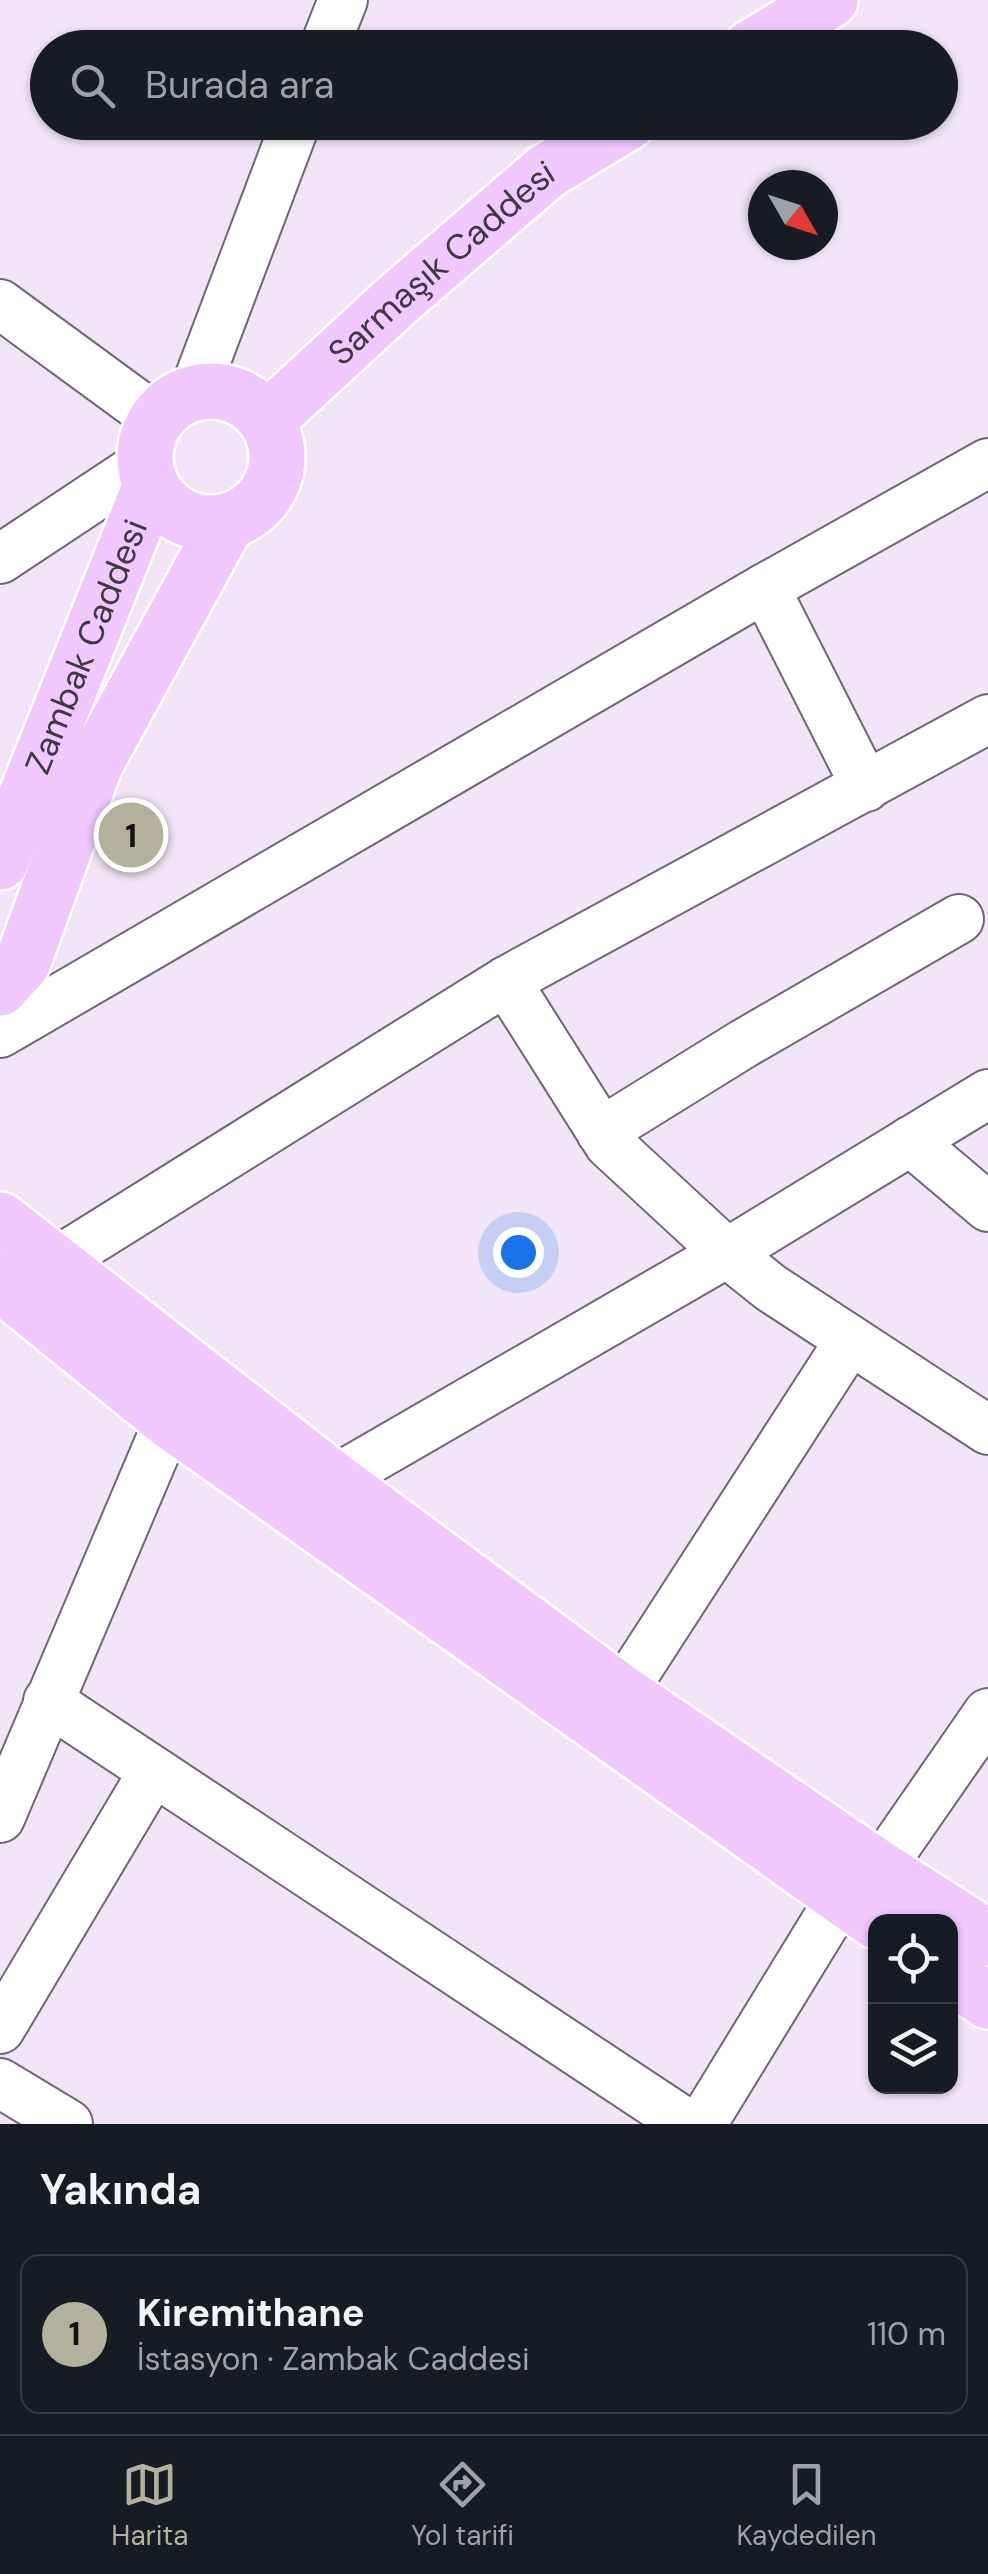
<!DOCTYPE html>
<html lang="tr">
<head>
<meta charset="utf-8">
<style>
	body { margin:0; font-family:"DM Sans",sans-serif; background:#242831; color:#f1f3f6 }
	.controls { position:absolute; right:30px; bottom:30px; display:grid; overflow:hidden; border-radius:20px; box-shadow:0 2px 8px #0004 }
	.controls button { width:90px; height:90px; display:grid; place-items:center; padding:0; border:0; border-bottom:2px solid #363941; background:#171b24; color:#f1f3f6; font:50px sans-serif }
	.compass { position:absolute; left:748px; top:170px; width:90px; height:90px; border-radius:50%; background:#171b24; box-shadow:0 2px 8px #0004; rotate:129deg }
	.you { position:absolute; left:518px; top:1252px; width:35px; height:35px; margin:-25px; border:8px solid #fff; border-radius:50%; background:#1a73e8; box-shadow:0 0 0 15px #1a73e833 }
	.badge { display:grid; place-items:center; width:65px; height:65px; border-radius:50%; background:#b1b19c; color:#111; font-size:32px; font-weight:700 }
	.pin { position:absolute; translate:-50% -50%; border:5px solid #fff; box-shadow:0 2px 10px #0006 }
	.list { margin:0; padding:0; list-style:none }
	h2 { display:flex; justify-content:space-between; align-items:center; height:130px; margin:0; padding:0 40px; font-size:42px }
	h2 small { font-size:32px; font-weight:400; color:#9ea1a6 }
	.list li { display:grid; grid-template-columns:65px 1fr auto; gap:30px; align-items:center; box-sizing:border-box; height:160px; margin:0 20px 20px; padding:0 20px; border:2px solid #363941; border-radius:20px }
	.list b { display:block; font-size:38px; white-space:nowrap }
	.list p { margin:0; font-size:32px; white-space:nowrap; color:#9ea1a6 }
	.list em { font-size:32px; font-style:normal; color:#9ea1a6 }
	.icon { flex:none; width:55px; height:55px; fill:none; stroke:currentColor; stroke-width:2; stroke-linecap:round; stroke-linejoin:round }
	.map { position:relative; flex:none; width:988px; height:2124px; overflow:hidden }
	.search { position:absolute; background:#171b24; box-shadow:0 2px 8px #0004; left:30px; right:30px; top:30px; height:110px; display:flex; align-items:center; gap:25px; box-sizing:border-box; padding:0 35px; border-radius:55px; color:#9ea1a6; font-size:38px }
	.sheet { height:310px; background:#171b24 }
	nav { display:flex; justify-content:space-around; align-items:center; box-sizing:border-box; height:140px; border-top:2px solid #363941; background:#171b24; font-size:28px; color:#9ea1a6 }
	nav a { display:grid; justify-items:center; gap:5px }
	nav .on { color:#b1b19c }
	.map>svg:first-child { display:block }
</style>
</head>
<body>
<div class="map">
<svg width="988" height="2124" viewBox="0 0 988 2124">
	<rect width="100%" height="100%" fill="#f3e5f8"/>
	<g fill="none" stroke-linecap="round" stroke-linejoin="round">
		<defs>
			<g id="minor">
				<polyline points="324,48 343,0"/>
				<polyline points="0,304 157,419"/>
				<polyline points="194,392 296,122"/>
				<polyline points="0,559 145,463"/>
				<polyline points="765,588 866,787"/>
				<polyline points="506,981 609,1144 727,1253 771,1288 988,1430"/>
				<polyline points="0,1033 765,588 988,463"/>
				<polyline points="601,1132 743,1044 959,919"/>
				<polyline points="910,1141 988,1207"/>
				<polyline points="54,1263 506,981 988,719"/>
				<polyline points="334,1480 727,1253 988,1094"/>
				<polyline points="622,1693 850,1340"/>
				<polyline points="48,1701 687,2124"/>
				<polyline points="0,1818 169,1420"/>
				<polyline points="880,1869 988,1713"/>
				<polyline points="0,2029 153,1772"/>
				<polyline points="0,2083 68,2124"/>
				<polyline points="702,2124 841,1897"/>
			</g>
			<g id="major">
				<polyline points="751,48 830,0"/>
				<circle cx="211" cy="457" r="66"/>
				<path id="s1" d="M267,420L396,301L547,171L628,122"/>
				<path id="s2" d="M0,862L151,485"/>
				<polyline points="0,988 22,964 95,764 228,521"/>
				<polyline points="0,1220 334,1480 622,1693 880,1869 988,1938"/>
				<polyline points="0,1283 169,1420 876,1921"/>
				<polyline points="950,1975 988,2001"/>
			</g>
		</defs>
		<use href="#minor" stroke="#726576" stroke-width="52"/>
		<use href="#major" stroke="#fff" stroke-width="60"/>
		<use href="#minor" stroke="#fff" stroke-width="48"/>
		<use href="#major" stroke="#f1c8ff" stroke-width="55"/>
	</g>
	<g text-anchor="middle" dominant-baseline="central" stroke-width="8" stroke-linejoin="round" paint-order="stroke">
		<g font-size="35" fill="#3f3941" stroke="#f3e5f8">
			<text stroke="none"><textPath href="#s1" startOffset="235">Sarmaşık Caddesi</textPath></text>
			<text stroke="none"><textPath href="#s2" startOffset="232">Zambak Caddesi</textPath></text>
		</g>
	</g>
</svg>
<div class="controls">
<button><svg class="icon" aria-label="locate" viewBox="0 0 24 24"><circle cx="12" cy="12" r="6"/><path d="M12 2v4M12 18v4M2 12h4M18 12h4"/></svg></button>
<button><svg class="icon" aria-label="layers" viewBox="0 0 24 24"><path d="M12 4l9 5-9 5-9-5zM3 14l9 5 9-5"/></svg></button>
</div>
<svg class="compass" viewBox="-18 -18 36 36"><path d="M0-13l5 13h-10z" fill="#e53935"/><path d="M0 13l5-13h-10z" fill="#9ea1a6"/></svg>
<div class="you"></div>
<div class="pin badge" style="left:131px;top:835px">1</div>
<div class="search"><svg class="icon" aria-label="search" viewBox="0 0 24 24"><circle cx="10" cy="10" r="6"/><path d="M15 15l6 6"/></svg>Burada ara</div>
</div>
<section class="sheet">
<h2>Yakında<small></small></h2>
<ul class="list">
<li><span class="badge">1</span><div><b>Kiremithane</b><p>İstasyon · Zambak Caddesi</p></div><em>110 m</em></li>
</ul>
</section>
<nav>
<a class="on"><svg class="icon" aria-label="map" viewBox="0 0 24 24"><path d="M3 6l6-2 6 2 6-2v14l-6 2-6-2-6 2zM9 4v14M15 6v14"/></svg>Harita</a>
<a><svg class="icon" aria-label="directions" viewBox="0 0 24 24"><path d="M12 3l9 9-9 9-9-9zM9 14v-3h6M13 9l2 2-2 2"/></svg>Yol tarifi</a>
<a><svg class="icon" aria-label="saved" viewBox="0 0 24 24"><path d="M7 4h10v16l-5-4-5 4z"/></svg>Kaydedilen</a>
</nav>
</body>
</html>
